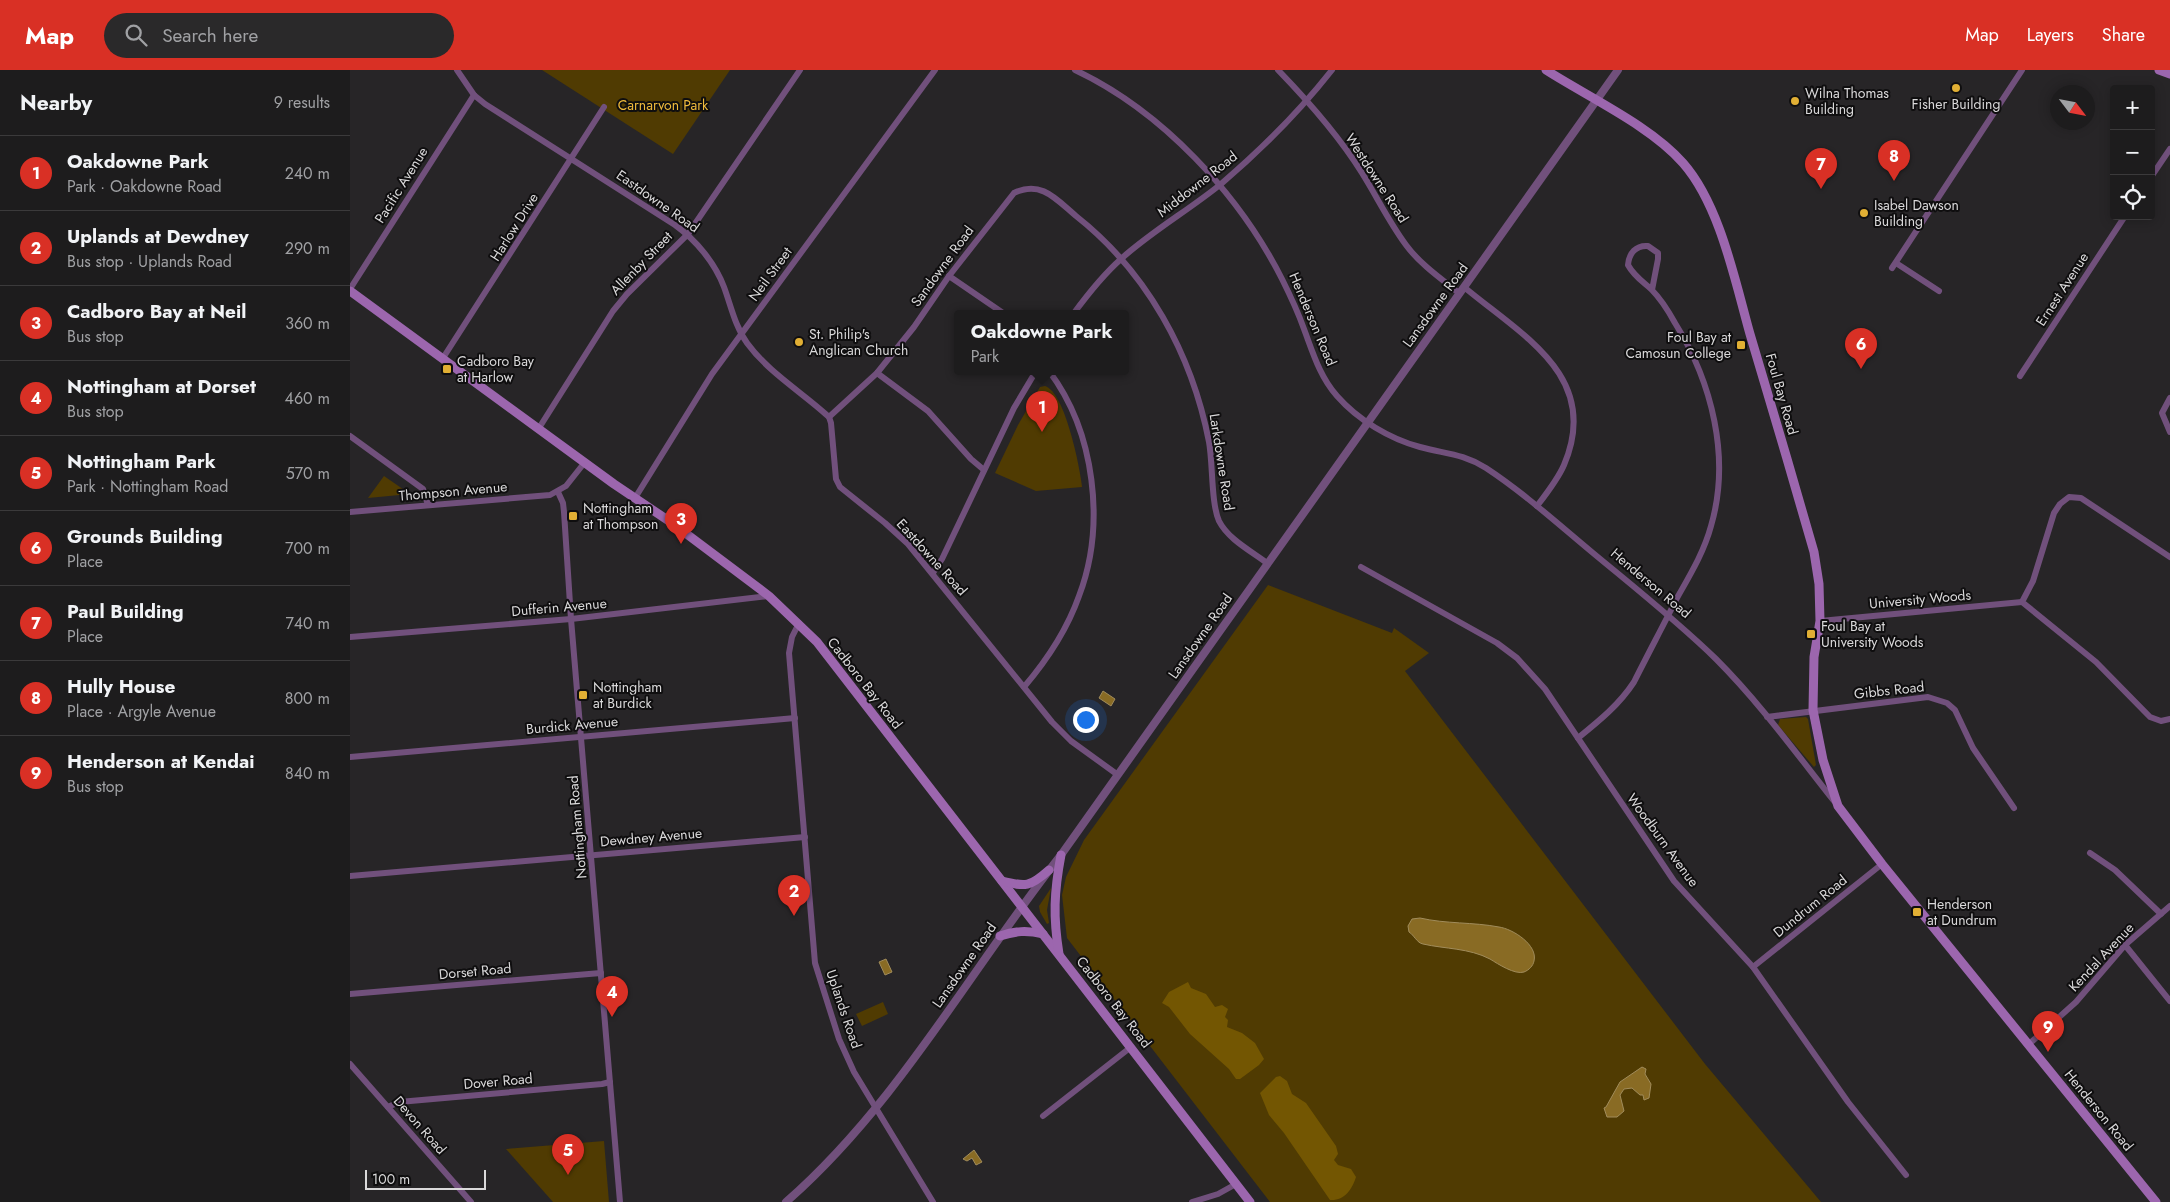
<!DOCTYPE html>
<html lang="en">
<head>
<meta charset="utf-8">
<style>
	body { margin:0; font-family:Jost,sans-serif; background:#2a292a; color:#f1f3f6 }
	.controls { position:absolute; right:15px; top:15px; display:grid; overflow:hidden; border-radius:5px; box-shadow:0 2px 12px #0003 }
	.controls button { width:45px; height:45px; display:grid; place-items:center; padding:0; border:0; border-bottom:1px solid #3b3a3b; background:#1d1c1d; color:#f1f3f6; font:25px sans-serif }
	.compass { position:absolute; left:1700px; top:15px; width:45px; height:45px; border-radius:50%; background:#1d1c1d; box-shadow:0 2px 12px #0003; rotate:122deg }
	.scale { position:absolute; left:15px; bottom:12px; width:121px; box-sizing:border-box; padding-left:5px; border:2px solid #dad9da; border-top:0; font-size:14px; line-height:18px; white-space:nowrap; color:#dad9da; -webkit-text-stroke:4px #0f0e0f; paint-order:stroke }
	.you { position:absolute; left:735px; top:649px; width:18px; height:18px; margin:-12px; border:4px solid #fff; border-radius:50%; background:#1a73e8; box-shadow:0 0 0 8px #1a73e833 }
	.badge { display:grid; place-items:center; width:32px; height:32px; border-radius:50%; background:#d93025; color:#fff; font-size:16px; font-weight:700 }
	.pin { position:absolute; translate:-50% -41px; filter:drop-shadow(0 1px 2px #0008) }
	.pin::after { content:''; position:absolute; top:26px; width:18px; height:15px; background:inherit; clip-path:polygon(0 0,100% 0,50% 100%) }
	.popup { position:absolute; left:604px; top:240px; width:175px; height:65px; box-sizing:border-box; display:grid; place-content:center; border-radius:5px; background:#1d1c1d; filter:drop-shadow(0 1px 4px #0005); font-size:16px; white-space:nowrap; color:#a0a1a4 }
	.popup b { font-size:19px; color:#f1f3f6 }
	.popup::after { content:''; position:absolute; left:50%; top:100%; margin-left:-10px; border:10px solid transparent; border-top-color:#1d1c1d }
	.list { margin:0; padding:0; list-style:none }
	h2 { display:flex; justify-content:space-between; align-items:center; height:65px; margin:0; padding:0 20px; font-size:21px }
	h2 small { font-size:16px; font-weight:400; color:#a0a1a4 }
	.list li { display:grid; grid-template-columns:32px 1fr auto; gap:15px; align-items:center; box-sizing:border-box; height:75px; padding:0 20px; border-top:1px solid #3b3a3b }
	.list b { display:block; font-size:19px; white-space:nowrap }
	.list p { margin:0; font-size:16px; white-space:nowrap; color:#a0a1a4 }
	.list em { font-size:16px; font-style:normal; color:#a0a1a4 }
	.icon { flex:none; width:28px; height:28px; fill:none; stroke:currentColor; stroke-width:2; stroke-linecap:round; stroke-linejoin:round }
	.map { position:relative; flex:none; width:1820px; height:1132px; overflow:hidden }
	header { display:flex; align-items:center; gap:30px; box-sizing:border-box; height:70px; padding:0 25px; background:#d93025; color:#fff }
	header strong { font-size:24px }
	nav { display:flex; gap:28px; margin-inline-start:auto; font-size:18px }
	.search { width:350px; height:45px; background:#2a292a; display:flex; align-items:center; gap:12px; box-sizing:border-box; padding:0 18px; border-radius:28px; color:#a0a1a4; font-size:19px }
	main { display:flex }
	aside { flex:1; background:#1d1c1d }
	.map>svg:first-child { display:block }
</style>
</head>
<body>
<header>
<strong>Map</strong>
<div class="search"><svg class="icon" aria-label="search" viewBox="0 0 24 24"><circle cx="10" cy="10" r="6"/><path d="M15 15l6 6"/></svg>Search here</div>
<nav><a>Map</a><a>Layers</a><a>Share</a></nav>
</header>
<main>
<aside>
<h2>Nearby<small>9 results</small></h2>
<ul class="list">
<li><span class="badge">1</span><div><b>Oakdowne Park</b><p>Park · Oakdowne Road</p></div><em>240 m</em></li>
<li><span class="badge">2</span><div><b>Uplands at Dewdney</b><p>Bus stop · Uplands Road</p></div><em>290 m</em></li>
<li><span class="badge">3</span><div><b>Cadboro Bay at Neil</b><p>Bus stop</p></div><em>360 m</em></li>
<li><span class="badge">4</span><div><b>Nottingham at Dorset</b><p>Bus stop</p></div><em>460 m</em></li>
<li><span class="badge">5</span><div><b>Nottingham Park</b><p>Park · Nottingham Road</p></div><em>570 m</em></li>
<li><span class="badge">6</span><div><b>Grounds Building</b><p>Place</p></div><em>700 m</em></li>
<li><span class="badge">7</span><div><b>Paul Building</b><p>Place</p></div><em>740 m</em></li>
<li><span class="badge">8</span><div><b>Hully House</b><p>Place · Argyle Avenue</p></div><em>800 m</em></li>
<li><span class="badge">9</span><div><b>Henderson at Kendai</b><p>Bus stop</p></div><em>840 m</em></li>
</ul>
</aside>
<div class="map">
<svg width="1820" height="1132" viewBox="0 0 1820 1132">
	<rect width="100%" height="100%" fill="#272527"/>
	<g fill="#503b02">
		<polygon points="192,0 380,0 323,84"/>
		<path d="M695,316C715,322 730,398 732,417L686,421L645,403L668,355L690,317Z"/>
		<polygon points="34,406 60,424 18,428"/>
		<polygon points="918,515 1042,563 1044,558 1079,583 1055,601 1355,994 1471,1132 920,1132 717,868 712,825 716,807 734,770"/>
		<polygon points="1456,647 1458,649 1466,695 1464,697 1428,655 1430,649"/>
		<polygon points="701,818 697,840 699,853 697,854 690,842 689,836"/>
		<polygon points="533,932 538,944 512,956 506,944"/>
		<polygon points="254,1071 259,1132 203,1132 156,1079"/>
	</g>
	<g fill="#735602">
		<polygon points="838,912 841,918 856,924 865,937 872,935 878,939 875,947 878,950 877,957 892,963 905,973 914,989 909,995 890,1009 886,1009 879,999 840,964 819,937 812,933 819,922"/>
		<path d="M930,1006L937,1011L942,1024L956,1033L986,1076L988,1084L984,1090L988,1095L1001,1099L1006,1107C1002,1120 994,1131 980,1130L934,1063L919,1045L910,1023L926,1007Z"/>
	</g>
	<g fill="#896b24" stroke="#a18c5b">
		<polygon points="753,621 765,629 761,636 749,628"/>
		<path d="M1070,848C1096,854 1123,852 1149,857C1163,859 1188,875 1184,891C1183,896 1179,900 1174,902C1165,905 1148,894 1140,889C1119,878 1095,879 1073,874C1067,873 1064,865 1059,862L1058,856L1062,849Z"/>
		<polygon points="536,889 542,902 535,905 529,892"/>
		<polygon points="1292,997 1296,999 1295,1004 1301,1014 1299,1028 1294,1030 1293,1025 1290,1025 1282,1018 1274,1019 1270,1025 1274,1041 1267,1047 1257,1047 1254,1038 1256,1037 1270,1012"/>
		<polygon points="624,1080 632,1092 626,1095 622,1088 617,1091 613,1089"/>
	</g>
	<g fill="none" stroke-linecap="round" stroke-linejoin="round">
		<g stroke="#71507c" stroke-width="6">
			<path d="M107,0L124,25L135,34L325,155C346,170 365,193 374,217C381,236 385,256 397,273C419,303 452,322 479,347L481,353L486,409L490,417L535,453L558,474L702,652L721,671L768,705"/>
			<path d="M725,0C812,41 889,124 932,209C940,225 948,242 954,259C963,283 970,307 987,326C1008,350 1040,369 1070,377C1095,384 1112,383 1136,398C1174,423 1208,454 1243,483C1284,517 1327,551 1366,589C1409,632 1446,683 1484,731"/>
			<path d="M928,0C959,32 989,66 1012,103C1027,127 1039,152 1056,175C1070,194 1090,208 1109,223"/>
			<polyline points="1801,107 1820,79"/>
			<polyline points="1546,193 1589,221"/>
			<polyline points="1542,198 1672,0"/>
			<polyline points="599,206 653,243"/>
			<path d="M1114,217C1171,265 1252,306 1214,395C1208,409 1197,423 1187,436"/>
			<polyline points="0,219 124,25"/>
			<path d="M724,243C738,224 753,205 771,189C802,161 839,140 871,114C912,79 949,42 982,0"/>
			<polyline points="93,288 254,37"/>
			<polyline points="527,303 578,341 621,389 634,400"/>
			<polyline points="1670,306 1775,146"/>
			<polyline points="1820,328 1812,343 1820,362"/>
			<path d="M479,347L527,303L564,257L599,206L664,123C691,110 706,129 726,146C797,202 842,284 859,372C863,394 861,433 869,451C878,469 901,481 917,493"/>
			<polyline points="189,358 263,241 277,224 338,164 450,0"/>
			<polyline points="0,366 73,419 78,435"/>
			<polyline points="208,422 213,433 214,442 221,549 270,1132"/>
			<polyline points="285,428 362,304 585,0"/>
			<polyline points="0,442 200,425 216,416 235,392"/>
			<polyline points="1820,487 1731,428 1719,427 1710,434 1704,443 1683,511 1672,532 1746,592 1800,647 1811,651 1820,649"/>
			<polyline points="1011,497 1147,573 1167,588 1195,619 1324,811 1403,897 1498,1032 1556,1105"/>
			<polyline points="583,503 592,489 664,338 686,301"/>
			<polyline points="1470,551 1672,532"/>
			<polyline points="449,553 442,567 439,583 465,893 489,969 504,1002 583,1132"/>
			<polyline points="0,567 221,549 419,526"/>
			<path d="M674,617C697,590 717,560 729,526C756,455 745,362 699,301"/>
			<polyline points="1417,647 1578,627 1597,633 1605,640 1623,678 1664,738"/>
			<path d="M1228,668C1249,651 1269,635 1284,612C1298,584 1313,556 1327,528C1340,505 1354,482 1361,456C1381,388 1362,312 1325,253C1319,242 1310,228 1301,219C1292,211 1284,206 1278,195C1279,183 1286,175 1298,176L1308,183V189L1302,220"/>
			<polyline points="0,687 445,648"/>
			<polyline points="1740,783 1765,800 1811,844"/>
			<polyline points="0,806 455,767"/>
			<polyline points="1775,875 1820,931"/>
			<polyline points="1403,897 1532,794"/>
			<polyline points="0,924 251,903"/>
			<polyline points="1678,975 1726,932 1775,875 1820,836"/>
			<polyline points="0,994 121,1132"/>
			<polyline points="38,1037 49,1032 252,1014 260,1012"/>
			<polyline points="693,1046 781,977"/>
			<polyline points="842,1132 868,1124 886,1114"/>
		</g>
		<path stroke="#71507c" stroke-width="8" d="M436,1132C548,1034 620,900 711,785L1268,0"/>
		<g stroke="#9c66ae" stroke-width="9">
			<path d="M1196,0C1238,27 1301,56 1333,93C1370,135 1385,211 1400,264C1422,337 1443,409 1464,482L1469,514L1470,551L1464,587L1463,640L1473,690L1488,736L1532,794L1806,1132"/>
			<polyline points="1809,0 1820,4"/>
			<polyline points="0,221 264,414 322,453 419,526 467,572 900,1132"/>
			<path d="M652,811C676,817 680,817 699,800"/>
			<path d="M650,866C665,861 677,860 693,864"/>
			<path d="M709,884C703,847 704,822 711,785"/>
		</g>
	</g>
	<g fill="#e1af34" stroke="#0f0e0f" stroke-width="2">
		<circle cx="1606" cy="18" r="5"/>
		<circle cx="1445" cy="31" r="5"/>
		<circle cx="1514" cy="143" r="5"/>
		<circle cx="449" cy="272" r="5"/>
		<rect x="1386" y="270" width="10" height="10" rx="2.5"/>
		<rect x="92" y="294" width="10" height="10" rx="2.5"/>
		<rect x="218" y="441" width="10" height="10" rx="2.5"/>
		<rect x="1456" y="559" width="10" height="10" rx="2.5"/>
		<rect x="228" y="620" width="10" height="10" rx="2.5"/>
		<rect x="1562" y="837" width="10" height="10" rx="2.5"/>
	</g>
	<g text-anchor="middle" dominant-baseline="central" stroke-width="4" stroke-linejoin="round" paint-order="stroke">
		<g font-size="14" fill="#dad9da" stroke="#0f0e0f" text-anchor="start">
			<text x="1455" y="23">Wilna Thomas<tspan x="1455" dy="16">Building</tspan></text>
			<text x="1606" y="34" text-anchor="middle">Fisher Building</text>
			<text x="1524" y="135">Isabel Dawson<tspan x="1524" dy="16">Building</tspan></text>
			<text x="459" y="264">St. Philip's<tspan x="459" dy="16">Anglican Church</tspan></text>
			<text x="1381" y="267" text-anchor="end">Foul Bay at<tspan x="1381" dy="16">Camosun College</tspan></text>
			<text x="107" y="291">Cadboro Bay<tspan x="107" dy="16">at Harlow</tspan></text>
			<text x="233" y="438">Nottingham<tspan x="233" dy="16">at Thompson</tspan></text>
			<text x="1471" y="556">Foul Bay at<tspan x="1471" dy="16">University Woods</tspan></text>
			<text x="243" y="617">Nottingham<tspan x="243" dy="16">at Burdick</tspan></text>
			<text x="1577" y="834">Henderson<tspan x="1577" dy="16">at Dundrum</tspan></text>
		</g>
		<g font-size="14" fill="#f0bb3c" stroke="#0f0e0f">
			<text x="313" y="35">Carnarvon Park</text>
		</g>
		<g font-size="14" fill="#dad9da" stroke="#0f0e0f">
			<text transform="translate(1027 108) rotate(57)">Westdowne Road</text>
			<text transform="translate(847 114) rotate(-38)">Middowne Road</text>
			<text transform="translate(51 115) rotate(-58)">Pacific Avenue</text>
			<text transform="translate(308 131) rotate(35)">Eastdowne Road</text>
			<text transform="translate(164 157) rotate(-58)">Harlow Drive</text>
			<text transform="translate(291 193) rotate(-46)">Allenby Street</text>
			<text transform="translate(592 196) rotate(-54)">Sandowne Road</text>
			<text transform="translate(420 204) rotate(-54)">Neil Street</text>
			<text transform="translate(1712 219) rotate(-57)">Ernest Avenue</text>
			<text transform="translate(1085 235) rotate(-54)">Lansdowne Road</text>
			<text transform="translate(963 249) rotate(67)">Henderson Road</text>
			<text transform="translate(1432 324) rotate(74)">Foul Bay Road</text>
			<text transform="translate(872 392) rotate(81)">Larkdowne Road</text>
			<text transform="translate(103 421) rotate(-5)">Thompson Avenue</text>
			<text transform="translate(582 487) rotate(48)">Eastdowne Road</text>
			<text transform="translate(1301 513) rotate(40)">Henderson Road</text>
			<text transform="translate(1570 529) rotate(-5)">University Woods</text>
			<text transform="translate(209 537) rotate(-5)">Dufferin Avenue</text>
			<text transform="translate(850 566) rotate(-55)">Lansdowne Road</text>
			<text transform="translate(515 613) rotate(52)">Cadboro Bay Road</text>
			<text transform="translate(1539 620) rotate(-6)">Gibbs Road</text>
			<text transform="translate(222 655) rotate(-5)">Burdick Avenue</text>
			<text transform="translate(227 757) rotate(-95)">Nottingham Road</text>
			<text transform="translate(301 767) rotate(-5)">Dewdney Avenue</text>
			<text transform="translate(1313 770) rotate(54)">Woodburn Avenue</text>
			<text transform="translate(1460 836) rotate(-39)">Dundrum Road</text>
			<text transform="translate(1751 887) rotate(-47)">Kendal Avenue</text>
			<text transform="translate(614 895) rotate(-55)">Lansdowne Road</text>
			<text transform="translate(125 901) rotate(-5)">Dorset Road</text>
			<text transform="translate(764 932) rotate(52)">Cadboro Bay Road</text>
			<text transform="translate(494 939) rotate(71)">Uplands Road</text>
			<text transform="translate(148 1011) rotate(-5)">Dover Road</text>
			<text transform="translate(1749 1040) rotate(51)">Henderson Road</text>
			<text transform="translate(70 1055) rotate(49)">Devon Road</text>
		</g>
	</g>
</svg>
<div class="controls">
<button>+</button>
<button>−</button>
<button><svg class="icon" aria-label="locate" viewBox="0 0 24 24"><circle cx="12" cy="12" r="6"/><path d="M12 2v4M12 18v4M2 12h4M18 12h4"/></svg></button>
</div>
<svg class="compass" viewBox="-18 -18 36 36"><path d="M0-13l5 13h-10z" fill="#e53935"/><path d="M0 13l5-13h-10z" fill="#a0a1a4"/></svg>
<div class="scale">100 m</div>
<div class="you"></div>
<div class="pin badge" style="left:692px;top:362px">1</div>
<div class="popup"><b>Oakdowne Park</b>Park</div>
<div class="pin badge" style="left:444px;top:846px">2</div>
<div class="pin badge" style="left:331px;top:474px">3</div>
<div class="pin badge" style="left:262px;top:947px">4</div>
<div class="pin badge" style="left:218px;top:1105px">5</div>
<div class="pin badge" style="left:1511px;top:299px">6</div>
<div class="pin badge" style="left:1471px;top:119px">7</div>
<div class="pin badge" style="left:1544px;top:111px">8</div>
<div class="pin badge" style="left:1698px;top:982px">9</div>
</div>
</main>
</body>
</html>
